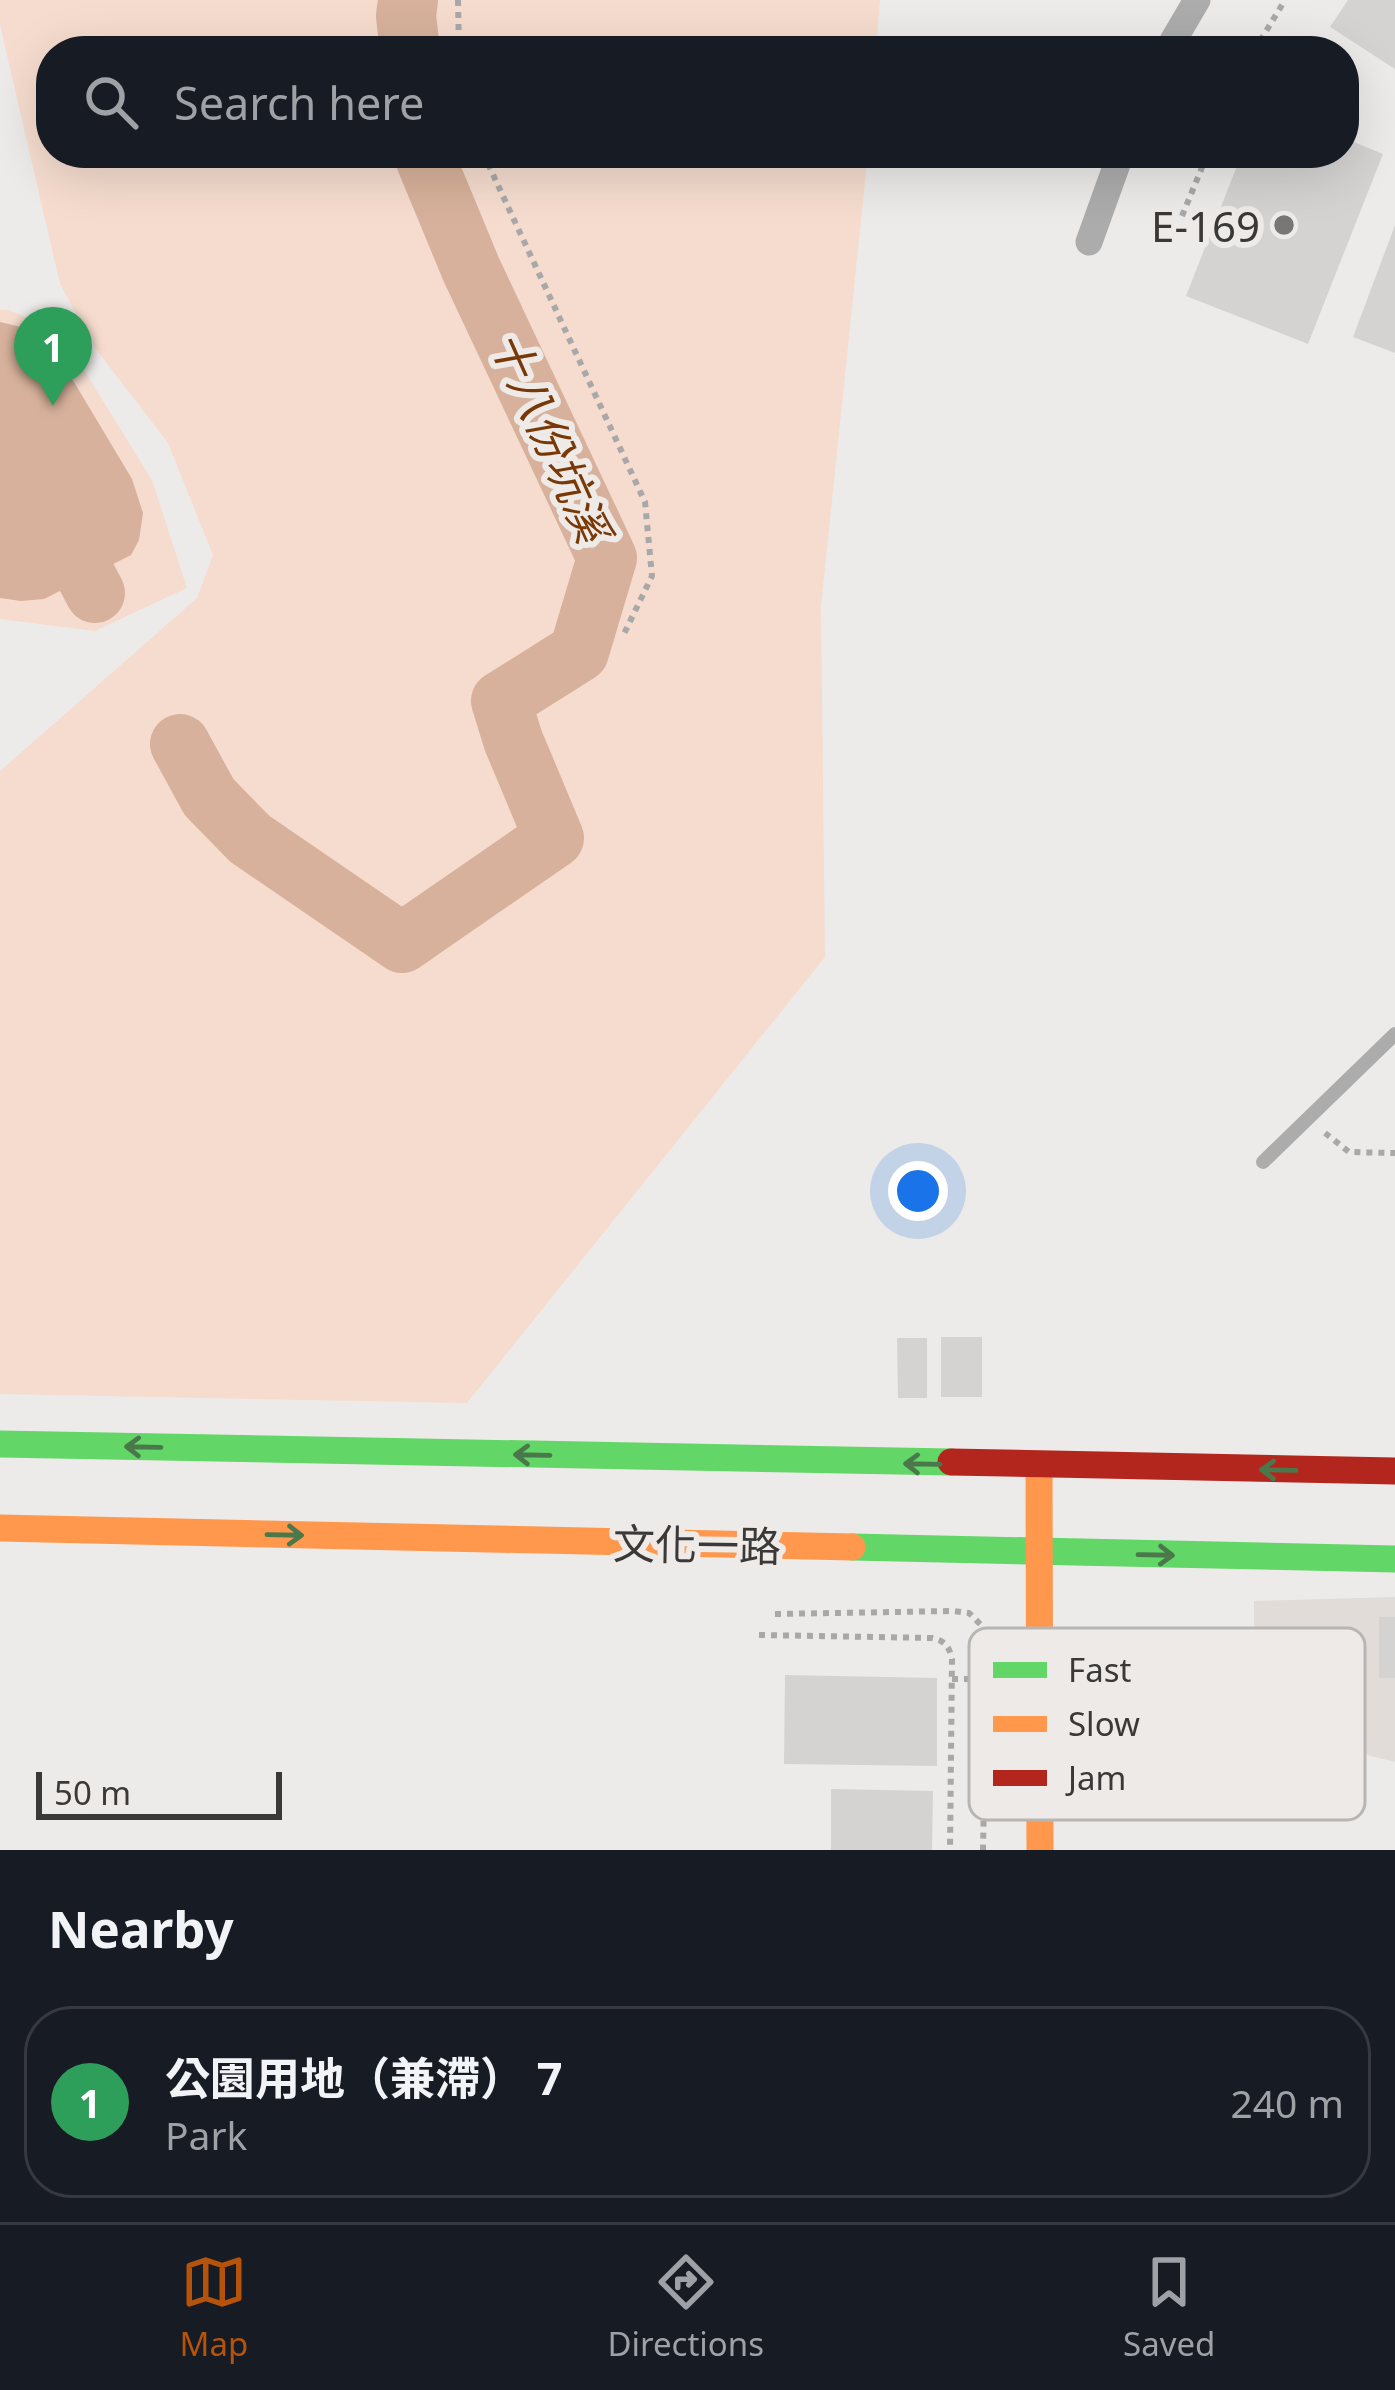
<!DOCTYPE html>
<html lang="en">
<head>
<meta charset="utf-8">
<style>
	body { margin:0; font-family:"Noto Sans","Noto Sans TC",sans-serif; background:#242831; color:#f1f3f6 }
	.scale { position:absolute; left:36px; bottom:30px; width:246px; box-sizing:border-box; padding-left:12px; border:6px solid #3a3938; border-top:0; font-size:33px; line-height:42px; white-space:nowrap; color:#3a3938; -webkit-text-stroke:9px #eeeae8; paint-order:stroke }
	.you { position:absolute; left:918px; top:1191px; width:42px; height:42px; margin:-30px; border:9px solid #fff; border-radius:50%; background:#1a73e8; box-shadow:0 0 0 18px #1a73e833 }
	.badge { display:grid; place-items:center; width:78px; height:78px; border-radius:50%; background:#b45309; color:#fff; font-size:39px; font-weight:700 }
	.pin { position:absolute; translate:-50% -99px; filter:drop-shadow(0 3px 6px #0008) }
	.pin::after { content:''; position:absolute; top:63px; width:42px; height:36px; background:inherit; clip-path:polygon(0 0,100% 0,50% 100%) }
	.list { margin:0; padding:0; list-style:none }
	h2 { display:flex; justify-content:space-between; align-items:center; height:156px; margin:0; padding:0 48px; font-size:51px }
	h2 small { font-size:39px; font-weight:400; color:#9ea1a6 }
	.list li { display:grid; grid-template-columns:78px 1fr auto; gap:36px; align-items:center; box-sizing:border-box; height:192px; margin:0 24px 24px; padding:0 24px; border:3px solid #363941; border-radius:48px }
	.list b { display:block; font-size:45px; white-space:nowrap }
	.list p { margin:0; font-size:39px; white-space:nowrap; color:#9ea1a6 }
	.list em { font-size:39px; font-style:normal; color:#9ea1a6 }
	.icon { flex:none; width:66px; height:66px; fill:none; stroke:currentColor; stroke-width:2; stroke-linecap:round; stroke-linejoin:round }
	.map { position:relative; flex:none; width:1395px; height:1850px; overflow:hidden }
	.search { position:absolute; background:#171b24; box-shadow:0 12px 48px #0002; left:36px; right:36px; top:36px; height:132px; display:flex; align-items:center; gap:30px; box-sizing:border-box; padding:0 42px; border-radius:48px; color:#9ea1a6; font-size:45px }
	.sheet { height:372px; background:#171b24 }
	nav { display:flex; justify-content:space-around; align-items:center; box-sizing:border-box; height:168px; border-top:3px solid #363941; background:#171b24; font-size:33px; color:#9ea1a6 }
	nav a { display:grid; justify-items:center; gap:6px }
	nav .on { color:#b45309 }
	.map>svg:first-child { display:block }
</style>
</head>
<body>
<div class="map">
<svg width="1395" height="1850" viewBox="0 0 1395 1850">
	<rect width="100%" height="100%" fill="#edebe9"/>
	<polygon fill="#e1dcd7" points="1395,1597 1395,1762 1287,1735 1254,1723 1254,1601"/>
	<g fill="#f5dcce">
		<polygon points="0,0 880,0 876,51 51,51 51,153 868,153 821,607 825,957 467,1403 0,1394 0,771 197,598 213,555 168,443 95,348 60,284 0,25"/>
		<polygon points="0,310 9,310 61,333 152,480 187,588 95,631 0,619"/>
	</g>
	<polygon fill="#d7b19b" points="0,322 26,328 50,342 132,479 143,513 139,540 131,555 44,599 21,601 0,598"/>
	<g fill="none" stroke-linecap="round" stroke-linejoin="round">
		<g stroke="#d7b19b" stroke-width="60">
			<polyline points="408,0 406,16 410,51"/>
			<polyline points="87,578 95,593"/>
			<polyline points="180,744 209,797 250,839 402,943 554,838 513,740 501,701 579,652 607,558 471,269 423,153"/>
		</g>
	</g>
	<g fill="#d5d3d2">
		<polygon points="1348,0 1395,0 1395,69 1330,27"/>
		<polygon points="1344,138 1383,154 1308,344 1186,296 1242,153 1344,153"/>
		<polygon points="1395,225 1395,353 1353,337"/>
		<rect x="941" y="1337" width="41" height="60"/>
		<polygon points="897,1338 927,1338 927,1398 898,1398"/>
		<rect x="1379" y="1617" width="16" height="61"/>
		<polygon points="785,1675 937,1678 937,1766 784,1764"/>
		<polygon points="831,1789 933,1791 932,1850 831,1850"/>
	</g>
	<g fill="none" stroke-linecap="round" stroke-linejoin="round">
		<g stroke="#a9a8a8" stroke-width="6" stroke-dasharray="6 6" stroke-linecap="butt">
			<polyline points="458,0 459,51"/>
			<polyline points="1254,51 1285,0"/>
			<polyline points="483,153 645,502 652,576 622,638"/>
			<polyline points="1182,216 1208,153"/>
			<polyline points="1325,1133 1349,1152 1395,1153"/>
			<polyline points="775,1614 953,1611 969,1613 983,1627 987,1647 983,1850"/>
			<path d="M759,1635L932,1638C945,1641 949,1646 952,1659L950,1850"/>
			<polyline points="952,1679 982,1679"/>
		</g>
		<polyline stroke="#adacac" stroke-width="14" points="1263,1162 1395,1034"/>
		<g stroke="#adacac" stroke-width="27">
			<polyline points="1167,51 1197,0"/>
			<polyline points="1089,242 1121,153"/>
		</g>
		<g stroke="#63d668" stroke-width="27">
			<polyline points="0,1444 951,1462"/>
			<polyline points="852,1547 1395,1559"/>
		</g>
		<g stroke="#ff974d" stroke-width="27">
			<polyline points="1039,1466 1040,1850"/>
			<polyline points="0,1528 852,1547"/>
		</g>
		<polyline stroke="#b3261e" stroke-width="27" points="951,1462 1395,1471"/>
	</g>
	<defs><path id="oneway-shaft" d="M-6 0H5M1.5-3L5.5 0L1.5 3" fill="none" stroke-width="1.6" stroke-linecap="round" stroke-linejoin="round" transform="scale(3)"/></defs>
	<g stroke="#4a784b">
		<use href="#oneway-shaft" transform="translate(143 1447) rotate(-179)"/>
		<use href="#oneway-shaft" transform="translate(532 1455) rotate(-179)"/>
		<use href="#oneway-shaft" transform="translate(922 1464) rotate(-179)"/>
		<use href="#oneway-shaft" transform="translate(1278 1470) rotate(-179)"/>
		<use href="#oneway-shaft" transform="translate(285 1535) rotate(1)"/>
		<use href="#oneway-shaft" transform="translate(1156 1555) rotate(1)"/>
	</g>
	<circle fill="#797776" stroke="#eeeae8" stroke-width="4.5" cx="1284" cy="225" r="12"/>
	<g text-anchor="middle" dominant-baseline="central" stroke-width="12" stroke-linejoin="round" paint-order="stroke">
		<g font-size="42" fill="#3a3938" stroke="#eeeae8" text-anchor="end">
			<text x="1260" y="225">E-169</text>
		</g>
		<g font-size="42" fill="#3a3938" stroke="#eeeae8">
			<text transform="translate(697 1544) rotate(1)">文化一路</text>
		</g>
		<g font-size="45" font-style="italic" fill="#793806" stroke="#eeeae8">
			<text transform="translate(551 436) rotate(66)">十八份坑溪</text>
		</g>
	</g>
	<rect x="969" y="1628" width="396" height="192" rx="18" fill="#eeeae8" stroke="#b8b5b3" stroke-width="3"/>
	<rect x="993" y="1662" width="54" height="16" fill="#63d668"/>
	<rect x="993" y="1716" width="54" height="16" fill="#ff974d"/>
	<rect x="993" y="1770" width="54" height="16" fill="#b3261e"/>
	<g font-size="33" fill="#3a3938">
		<text x="1068" y="1682">Fast</text>
		<text x="1068" y="1736">Slow</text>
		<text x="1068" y="1790">Jam</text>
	</g>
</svg>
<div class="scale">50 m</div>
<div class="you"></div>
<div class="pin badge" style="left:53px;top:406px;background:#2e9e5b">1</div>
<div class="search"><svg class="icon" aria-label="search" viewBox="0 0 24 24"><circle cx="10" cy="10" r="6"/><path d="M15 15l6 6"/></svg>Search here</div>
</div>
<section class="sheet">
<h2>Nearby<small></small></h2>
<ul class="list">
<li><span class="badge" style="background:#2e9e5b">1</span><div><b>公園用地（兼滯） 7</b><p>Park</p></div><em>240 m</em></li>
</ul>
</section>
<nav>
<a class="on"><svg class="icon" aria-label="map" viewBox="0 0 24 24"><path d="M3 6l6-2 6 2 6-2v14l-6 2-6-2-6 2zM9 4v14M15 6v14"/></svg>Map</a>
<a><svg class="icon" aria-label="directions" viewBox="0 0 24 24"><path d="M12 3l9 9-9 9-9-9zM9 14v-3h6M13 9l2 2-2 2"/></svg>Directions</a>
<a><svg class="icon" aria-label="saved" viewBox="0 0 24 24"><path d="M7 4h10v16l-5-4-5 4z"/></svg>Saved</a>
</nav>
</body>
</html>
